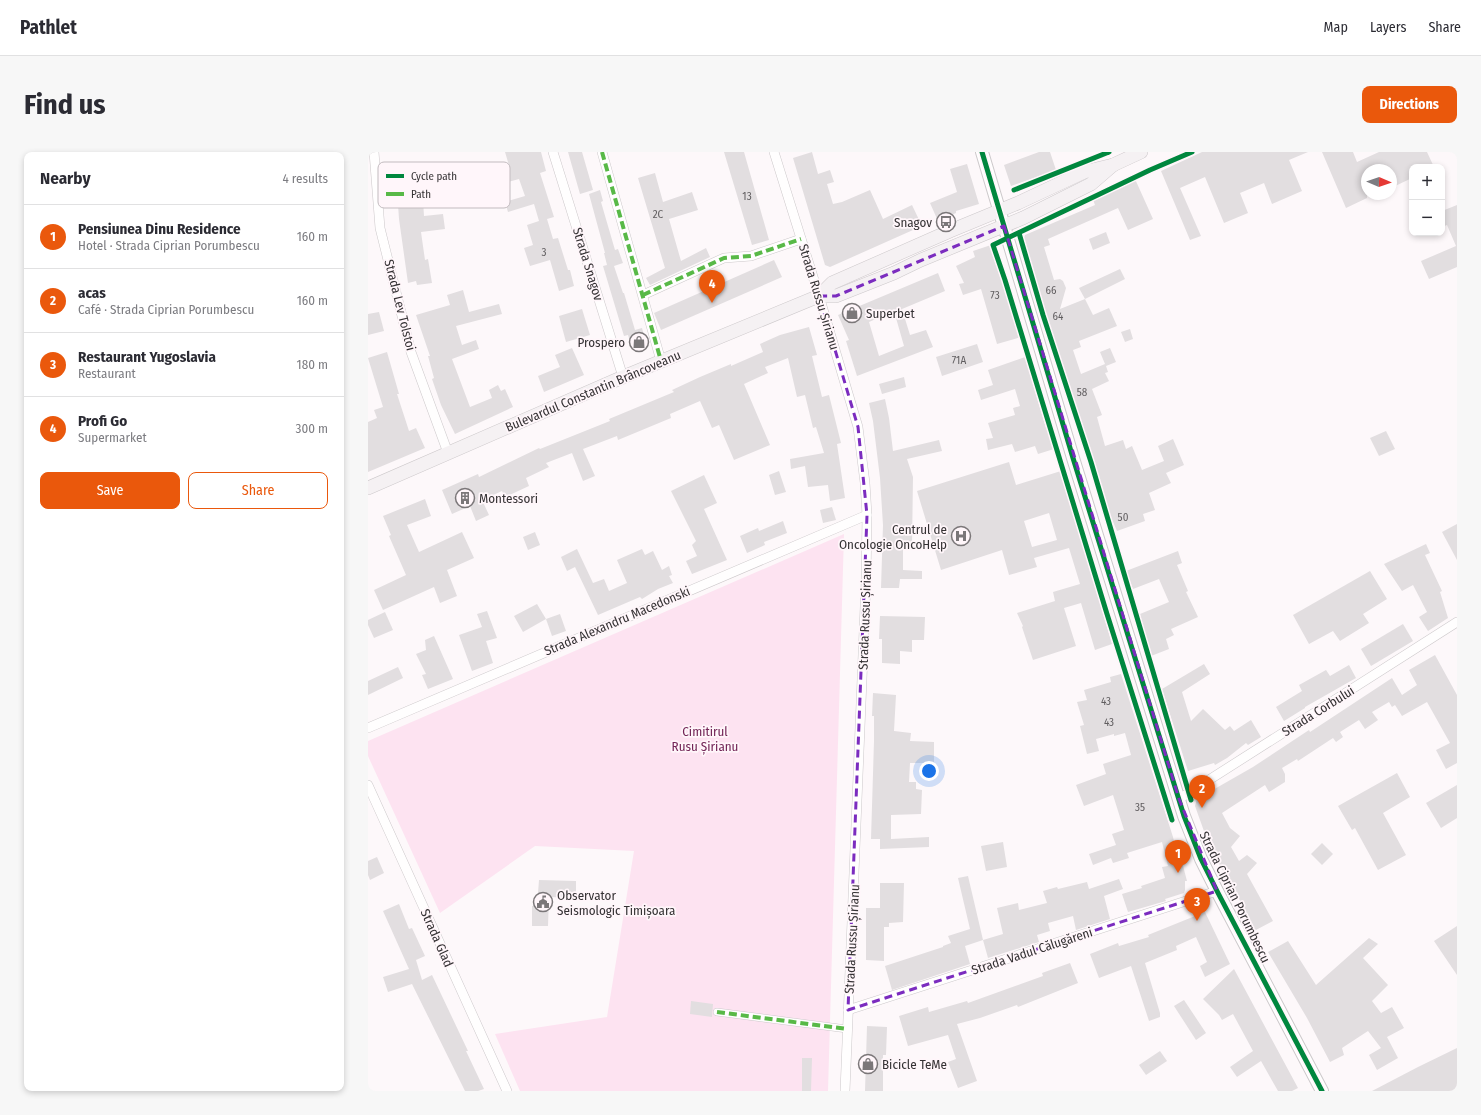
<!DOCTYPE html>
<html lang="en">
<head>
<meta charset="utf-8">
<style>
	body { margin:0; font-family:"Fira Sans Condensed",sans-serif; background:#f7f7f7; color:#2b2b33 }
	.controls { position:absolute; right:12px; top:12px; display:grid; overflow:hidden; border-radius:8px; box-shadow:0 2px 6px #0003 }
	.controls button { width:36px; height:36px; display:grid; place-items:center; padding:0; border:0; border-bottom:1px solid #e1e1e2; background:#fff; color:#2b2b33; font:20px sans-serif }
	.compass { position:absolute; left:993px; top:12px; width:36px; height:36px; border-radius:50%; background:#fff; box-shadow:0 2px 6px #0003; rotate:92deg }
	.you { position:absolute; left:561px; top:619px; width:14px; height:14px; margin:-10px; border:3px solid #fff; border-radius:50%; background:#1a73e8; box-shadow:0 0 0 6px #1a73e833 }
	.badge { display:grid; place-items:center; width:26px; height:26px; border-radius:50%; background:#ea580c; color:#fff; font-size:13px; font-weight:700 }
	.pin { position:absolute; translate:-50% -33px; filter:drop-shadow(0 1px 2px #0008) }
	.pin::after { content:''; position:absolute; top:21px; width:14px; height:12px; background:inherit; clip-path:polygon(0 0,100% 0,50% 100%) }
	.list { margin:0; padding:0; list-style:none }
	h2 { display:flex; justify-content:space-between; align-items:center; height:52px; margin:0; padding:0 16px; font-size:17px }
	h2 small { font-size:13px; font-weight:400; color:#7c7c81 }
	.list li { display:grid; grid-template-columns:26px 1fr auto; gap:12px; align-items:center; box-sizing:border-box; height:64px; padding:0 16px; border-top:1px solid #e1e1e2 }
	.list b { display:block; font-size:15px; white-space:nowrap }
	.list p { margin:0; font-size:13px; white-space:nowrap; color:#7c7c81 }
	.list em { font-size:13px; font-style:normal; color:#7c7c81 }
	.actions { display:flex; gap:8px; padding:12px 16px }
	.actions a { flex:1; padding:9px 0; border:1px solid #ea580c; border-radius:8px; text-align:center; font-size:14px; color:#ea580c }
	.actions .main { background:#ea580c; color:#fff }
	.map { position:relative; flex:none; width:1089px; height:939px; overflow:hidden; border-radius:8px }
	header { display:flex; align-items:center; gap:24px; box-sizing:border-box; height:56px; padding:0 20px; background:#fff; border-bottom:1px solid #e1e1e2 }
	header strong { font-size:19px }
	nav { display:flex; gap:22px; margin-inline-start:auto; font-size:14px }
	.intro { display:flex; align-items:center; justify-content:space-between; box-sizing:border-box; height:96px; padding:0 24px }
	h1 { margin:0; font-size:28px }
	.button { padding:10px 18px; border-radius:8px; background:#ea580c; color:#fff; font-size:14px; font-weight:700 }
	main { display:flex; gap:24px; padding:0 24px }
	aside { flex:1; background:#fff; border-radius:8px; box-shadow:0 2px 6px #0003 }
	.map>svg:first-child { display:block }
</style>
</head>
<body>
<header>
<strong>Pathlet</strong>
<nav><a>Map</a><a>Layers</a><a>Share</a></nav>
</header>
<div class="intro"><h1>Find us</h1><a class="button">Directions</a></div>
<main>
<aside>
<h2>Nearby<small>4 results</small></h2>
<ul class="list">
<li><span class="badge">1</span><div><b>Pensiunea Dinu Residence</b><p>Hotel · Strada Ciprian Porumbescu</p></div><em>160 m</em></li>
<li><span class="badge">2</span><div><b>acas</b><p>Café · Strada Ciprian Porumbescu</p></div><em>160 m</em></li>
<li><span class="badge">3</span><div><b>Restaurant Yugoslavia</b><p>Restaurant</p></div><em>180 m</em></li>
<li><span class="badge">4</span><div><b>Profi Go</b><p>Supermarket</p></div><em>300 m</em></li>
</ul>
<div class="actions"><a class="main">Save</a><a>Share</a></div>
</aside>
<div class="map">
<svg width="1089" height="939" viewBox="0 0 1089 939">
	<rect width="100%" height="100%" fill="#fdf8fa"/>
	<polygon fill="#fde3f1" points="476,382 460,939 152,939 127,882 239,865 266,699 167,694 72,761 0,604 0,589"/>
	<g fill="#e2dee0" fill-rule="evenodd">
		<polygon points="137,0 173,0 178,19 172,21 186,65 179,67 185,87 190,86 200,118 202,118 206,134 191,139 182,108 162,114 156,96 165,93 159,73 171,69 166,52 140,60 137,50 157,44 151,27 119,36 116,25 142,17"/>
		<polygon points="200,0 214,0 225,38 212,42"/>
		<polygon points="356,0 376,0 401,88 384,93"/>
		<polygon points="444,0 450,22 462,18 466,30 459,32 465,52 474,50 502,38 515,67 544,53 554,74 462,115 457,113 425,6"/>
		<polygon points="671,0 682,0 688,18 643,34 636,13"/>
		<polygon points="834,0 940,0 921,8 934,39 904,52 896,31 872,41 880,61 856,71 837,25 812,36 833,84 822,88 793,19"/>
		<polygon points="954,0 985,0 989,10 1011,0 1059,0 1066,15 1044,15 1044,26 1023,36 1023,18 999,18 999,46 978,56"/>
		<polygon points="49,10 49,11 83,10 84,32 54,33 56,64 75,62 77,77 53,80 57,108 60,107 64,131 49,133 48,129 40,131 31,67 29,38 33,37 30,12"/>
		<polygon points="599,12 611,52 588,59 588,61 570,69 562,51 589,40 582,17"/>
		<polygon points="287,21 295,50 324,40 330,58 301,67 313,109 338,96 342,105 282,133 278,126 297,116 270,26"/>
		<polygon points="767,27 785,67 760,78 750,56 680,87 682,93 676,95 686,128 692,127 695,129 698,136 692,157 717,147 725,163 741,156 749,174 711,189 713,195 705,198 713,222 737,212 732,200 742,196 748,210 738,214 740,220 737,221 741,229 724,237 734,263 729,265 737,294 755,288 758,297 764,294 774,318 796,309 790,294 805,287 816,313 798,321 803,331 781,341 787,358 775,362 777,369 749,379 736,349 714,271 707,252 706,253 676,162 655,88 657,83 727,53 724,45"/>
		<polygon points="232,38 235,49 233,50 247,98 250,97 255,111 246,114 255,141 256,141 267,178 274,176 278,191 264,196 260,183 256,184 235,114 239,113 236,101 237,101 221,42"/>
		<polygon points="1089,53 1089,115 1061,127 1053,109 1088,94 1079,73 1074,75 1074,59"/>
		<polygon points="738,80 742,91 725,98 721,87"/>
		<polygon points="623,93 653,185 629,192 613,137 595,143 591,132 596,131 588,114 607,105 605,99"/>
		<polygon points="406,108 414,125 293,178 286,161"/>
		<polygon points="752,117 757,127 717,147 711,136"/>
		<path d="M570,121L577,139L534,157L542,183L558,178L565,195L489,224L478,189L481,188L470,163ZM526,159L536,194L511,204L501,170Z"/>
		<polygon points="95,138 101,160 131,152 134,162 88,174 94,193 108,188 111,197 84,207 102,255 124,246 121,238 130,233 133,239 137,237 145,255 87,282 73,253 64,227 66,226 60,204 62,204 48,163 82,153 79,143"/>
		<polygon points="214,157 222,183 198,190 191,164"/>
		<polygon points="11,160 16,179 0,183 0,162"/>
		<polygon points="441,175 449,203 444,204 454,245 461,243 473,291 469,292 477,346 462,349 460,333 440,335 437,314 423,317 422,307 456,301 448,275 445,276 437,243 429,245 420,206 397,215 400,221 376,232 402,293 366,308 351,273 344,276 332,249 302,262 303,266 250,288 249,284 215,297 227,324 215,329 204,301 178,311 181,315 158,326 161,334 137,345 134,339 114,348 121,363 108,369 102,354 84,362 74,338 110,322 111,325 171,296 172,297 242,269 241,267 306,240 304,238 332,225 363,212 363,214 395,200 392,192 412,183"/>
		<polygon points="762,177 765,187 757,190 753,180"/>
		<polygon points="609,192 615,210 574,224 568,205"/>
		<polygon points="204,196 216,223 176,240 170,224 192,215 187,203"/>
		<polygon points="19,200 31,242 29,242 41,279 48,276 57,296 0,320 0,270 9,266 6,258 15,255 0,206"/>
		<polygon points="657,205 678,276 679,275 686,297 670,302 667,294 647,300 644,292 620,298 618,287 625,286 620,271 647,263 645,256 652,254 647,237 613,248 610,238 625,233 620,218"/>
		<polygon points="536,225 538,235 514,242 511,232"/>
		<polygon points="517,247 521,266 525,299 571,288 574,299 539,307 545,325 544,395 535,395 535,418 554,419 554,427 532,427 531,436 513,436 515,373 512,326 505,269 501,251"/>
		<polygon points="1018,279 1027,297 1011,304 1002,286"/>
		<path d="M641,310L648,333L693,319L744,492L727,498L713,451L696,456L708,494L665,508L654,475L655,474L649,461L687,449L685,440L712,432L701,396L666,406L669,415L641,423L634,398L573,418L549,339ZM681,361L689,388L664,395L656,369Z"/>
		<polygon points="411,319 418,340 407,343 401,323"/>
		<polygon points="336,323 349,351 336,357 359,408 324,422 318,409 329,404 324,393 328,389 303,339"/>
		<polygon points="57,347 63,364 39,373 51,400 94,380 106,406 79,418 89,444 72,451 66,435 15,458 6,438 38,423 21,384 23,383 15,364"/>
		<polygon points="464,355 468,368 455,371 452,358"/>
		<polygon points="415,369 419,381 396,390 397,393 379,401 372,384 390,376 391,379"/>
		<polygon points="1089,372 1089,408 1074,380"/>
		<polygon points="167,380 172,393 160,398 155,385"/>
		<polygon points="1058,392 1062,401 1057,403 1074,439 1072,440 1080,466 1060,479 1051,465 1059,460 1045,433 1034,439 1016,412"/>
		<polygon points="209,397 225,431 236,427 241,439 259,431 249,408 274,397 277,403 285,399 294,418 301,414 304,423 301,424 305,431 290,437 274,447 272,445 230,463 207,415 199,419 193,405"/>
		<polygon points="810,399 814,411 809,413 820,439 818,440 830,465 803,477 806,483 798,487 801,497 783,504 772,462 801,450 791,427 765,437 758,419"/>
		<polygon points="1002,419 1019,447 995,462 1001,471 972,489 965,479 941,492 925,463"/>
		<polygon points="169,452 178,467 155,480 146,464"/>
		<polygon points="119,459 129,486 118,489 125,511 104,519 91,483 114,475 109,462"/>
		<polygon points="17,460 25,478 6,486 0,473 0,468"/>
		<polygon points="192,462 198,479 184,484 178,467"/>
		<polygon points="512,464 557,465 556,488 544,488 544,500 532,499 532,512 514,511 514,487 511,487"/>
		<polygon points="1035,472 1045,489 1003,514 993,497"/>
		<polygon points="66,484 85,527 60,537 54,523 58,522 48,502 58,498 57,488"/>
		<polygon points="1067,503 1089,543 1089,611 1078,617 1068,598 1082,591 1059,550 1034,564 1027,553 1024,555 1021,550 1004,560 1010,568 997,577 991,568 972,580 975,585 968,590 965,586 930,609 929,607 914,616 917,622 917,630 901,640 897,633 854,661 862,676 872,684 863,695 871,709 879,703 889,711 879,722 905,769 886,779 875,760 878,759 842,696 827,654 829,647 885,615 941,578 942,580 1024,526 1034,543 1049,533 1041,518"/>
		<polygon points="836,512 842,522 814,540 823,569 835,557 857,578 862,574 866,579 883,568 893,585 880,593 878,591 859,606 847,613 846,611 820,619 794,537"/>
		<polygon points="981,513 988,526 937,555 937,556 916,569 908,555 934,539 931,533 958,518 962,524"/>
		<polygon points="30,515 35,526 0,543 0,529"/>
		<polygon points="753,522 805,685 811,711 814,710 819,729 817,729 817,738 816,741 797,747 798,749 760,760 754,742 774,736 773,734 797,726 794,715 800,714 794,690 759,701 761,706 745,711 743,706 725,713 721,702 748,693 744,682 756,678 745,643 716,654 708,633 738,622 735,612 763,603 757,581 746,584 746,582 728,587 731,599 719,602 712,574 716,573 709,550 719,548 716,538 743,530 742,525"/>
		<polygon points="505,541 528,543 526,579 543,581 542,589 566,590 566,611 542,611 541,630 548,630 548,637 554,638 553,662 523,663 523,687 561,685 561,695 512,697 512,687 503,687 506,589 506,564 504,564"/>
		<polygon points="1029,621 1042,645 1015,661 1038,703 1010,718 987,676 984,678 970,654"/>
		<polygon points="1089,633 1089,666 1073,676 1058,651"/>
		<polygon points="635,690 639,715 618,719 613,694"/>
		<polygon points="954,691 965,702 954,713 943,702"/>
		<polygon points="9,705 16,721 2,728 0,723 0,709"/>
		<polygon points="600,724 615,788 597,794 602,812 524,838 517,814 575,795 575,794 583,791 580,784 602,777 590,726"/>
		<polygon points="751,727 755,737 736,744 742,767 708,778 705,764 680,771 682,779 669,783 671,790 620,806 615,788 635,782 629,756 650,751 651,758 679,751 675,739 689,735 690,737 719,730 721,737"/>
		<polygon points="171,728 208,729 208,746 181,745 180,774 164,774 164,754 169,754"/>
		<polygon points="512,731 536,731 535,770 521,771 521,775 516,775 516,809 498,808 498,756 512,756"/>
		<polygon points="31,752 41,777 44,776 57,804 48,808 54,828 64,823 100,899 98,899 116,937 110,939 97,939 44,832 20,840 15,825 41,817 15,759"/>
		<polygon points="837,760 862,812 837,825 832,814 839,810 828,785 808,794 809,798 777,811 792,861 792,865 781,869 763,814 731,826 722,802 750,791 751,794 781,785 780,783"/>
		<polygon points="1089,774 1089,823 1066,789"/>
		<polygon points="1001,786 1010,792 995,806 1020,833 1004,849 1013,861 1024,855 1036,876 1019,885 1030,906 1009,918 1001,903 1013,896 1000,879 974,896 976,903 962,910 939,866 900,800 920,789 948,833"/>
		<polygon points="702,811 710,831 650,855 649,853 612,866 589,872 609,929 590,936 580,910 588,907 580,883 540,894 531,864 560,855 561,860 599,849 600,851 675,824 674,821"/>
		<polygon points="866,817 930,936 924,939 910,939 893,909 869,925 862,915 885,899 865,862 854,868 851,863 835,847"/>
		<polygon points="816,848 838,881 828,888 806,854"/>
		<polygon points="323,849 345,852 344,865 322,862"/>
		<polygon points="499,874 519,875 518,903 515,903 515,939 497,939"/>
		<polygon points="1089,896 1089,939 1004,939 1050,915"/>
		<polygon points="792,899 799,909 778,923 771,913"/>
		<polygon points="434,906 444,906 443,939 434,939"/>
	</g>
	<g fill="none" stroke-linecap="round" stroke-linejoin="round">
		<defs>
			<polyline id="pedestrian" points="349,860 479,877"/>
			<g id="minor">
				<polyline points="6,0 12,76 43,200 80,301"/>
				<polyline points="185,0 255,225"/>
				<polyline points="234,0 293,209"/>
				<polyline points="406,0 451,144 490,275 497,331 499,363 498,430 477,939"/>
				<polyline points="275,143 356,106 383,104 433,87"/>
				<polyline points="0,576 499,363"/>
				<polyline points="0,633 139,939"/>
				<polyline points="811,647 1089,470"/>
				<polyline points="480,858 849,739"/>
			</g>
			<polyline id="tertiary" points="614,0 705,306 816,664 833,707 849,739 954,939"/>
			<g id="secondary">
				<polyline points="451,144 468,144 526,121 553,108 655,66 723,32 745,13 773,0"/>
				<polyline points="0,336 255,225 451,144 464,131 582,79 650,51 716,20 745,13"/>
			</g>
		</defs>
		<use href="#pedestrian" stroke="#cdc9cb" stroke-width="8"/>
		<use href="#minor" stroke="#cdc9cb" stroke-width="10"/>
		<use href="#tertiary" stroke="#cdc9cb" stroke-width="14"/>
		<use href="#secondary" stroke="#cdc9cb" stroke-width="14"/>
		<use href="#pedestrian" stroke="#fffefe" stroke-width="7"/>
		<use href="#minor" stroke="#fffefe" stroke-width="9"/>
		<use href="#tertiary" stroke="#fffefe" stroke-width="12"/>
		<use href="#secondary" stroke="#f5f1f3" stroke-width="13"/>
		<g stroke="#58b947" stroke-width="4" stroke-dasharray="8 4" stroke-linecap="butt">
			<polyline points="234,0 293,209"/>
			<polyline points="275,143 356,106 383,104 433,87"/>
			<polyline points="349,860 479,877"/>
		</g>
		<defs>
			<g id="cycleway">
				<polyline points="614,0 705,306 816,664 833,707 849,739 954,939"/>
				<polyline points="646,38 741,0"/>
				<polyline points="651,81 675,163 723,310 823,648"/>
				<polyline points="804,668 739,462 637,128 625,93 782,18 824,0"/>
			</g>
		</defs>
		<use href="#cycleway" stroke="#fff6fa" stroke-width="8"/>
		<use href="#cycleway" stroke="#00873e" stroke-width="5"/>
	</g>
	<path fill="none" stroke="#7b2cbf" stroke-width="3" stroke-dasharray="8 5" stroke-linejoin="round" d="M636,74L811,647L849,739L480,858L499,363L490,275L451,144H468Z"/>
	<defs>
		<symbol id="bus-ring" viewBox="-11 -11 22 22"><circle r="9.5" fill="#fff6fa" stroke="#7b7779" stroke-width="1.5"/><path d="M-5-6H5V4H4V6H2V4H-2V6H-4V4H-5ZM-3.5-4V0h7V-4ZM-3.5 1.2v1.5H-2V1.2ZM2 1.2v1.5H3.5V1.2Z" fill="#7b7779"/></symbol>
		<symbol id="shop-ring" viewBox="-11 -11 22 22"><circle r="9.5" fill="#fff6fa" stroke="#7b7779" stroke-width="1.5"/><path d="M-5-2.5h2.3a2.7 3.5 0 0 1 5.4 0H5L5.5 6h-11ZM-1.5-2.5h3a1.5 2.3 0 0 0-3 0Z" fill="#7b7779"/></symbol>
		<symbol id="building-ring" viewBox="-11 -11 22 22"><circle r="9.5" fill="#fff6fa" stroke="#7b7779" stroke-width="1.5"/><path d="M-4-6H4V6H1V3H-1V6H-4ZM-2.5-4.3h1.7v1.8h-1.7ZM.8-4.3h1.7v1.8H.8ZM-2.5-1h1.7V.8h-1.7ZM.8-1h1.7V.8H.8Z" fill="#7b7779"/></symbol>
		<symbol id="hospital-ring" viewBox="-11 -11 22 22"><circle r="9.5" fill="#fff6fa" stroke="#7b7779" stroke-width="1.5"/><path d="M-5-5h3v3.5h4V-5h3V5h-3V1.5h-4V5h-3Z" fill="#7b7779"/></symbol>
		<symbol id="civic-ring" viewBox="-11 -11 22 22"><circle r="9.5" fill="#fff6fa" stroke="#7b7779" stroke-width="1.5"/><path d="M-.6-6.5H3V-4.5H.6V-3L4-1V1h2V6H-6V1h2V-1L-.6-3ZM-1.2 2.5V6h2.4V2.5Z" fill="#7b7779"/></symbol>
	</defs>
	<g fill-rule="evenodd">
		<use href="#bus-ring" x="567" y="59" width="22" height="22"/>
		<use href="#shop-ring" x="473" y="150" width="22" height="22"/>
		<use href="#shop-ring" x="260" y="179" width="22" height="22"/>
		<use href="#building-ring" x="86" y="335" width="22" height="22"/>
		<use href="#hospital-ring" x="582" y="373" width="22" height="22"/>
		<use href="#civic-ring" x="164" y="739" width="22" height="22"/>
		<use href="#shop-ring" x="489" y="901" width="22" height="22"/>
	</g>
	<g text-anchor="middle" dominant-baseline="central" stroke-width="3.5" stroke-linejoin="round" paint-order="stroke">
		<g font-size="11" fill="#615e60">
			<text x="379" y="44">13</text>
			<text x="290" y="62">2C</text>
			<text x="176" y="100">3</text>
			<text x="683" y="138">66</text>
			<text x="627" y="143">73</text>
			<text x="690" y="164">64</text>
			<text x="591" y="208">71A</text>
			<text x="714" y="240">58</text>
			<text x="755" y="365">50</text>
			<text x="738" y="549">43</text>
			<text x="741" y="570">43</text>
			<text x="772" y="655">35</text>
		</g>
		<g font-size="13" fill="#353234" stroke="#fff6fa" text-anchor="start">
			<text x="564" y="70" text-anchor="end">Snagov</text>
			<text x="498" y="161">Superbet</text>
			<text x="257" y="190" text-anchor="end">Prospero</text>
			<text x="111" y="346">Montessori</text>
			<text x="579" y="377" text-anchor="end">Centrul de<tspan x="579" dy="15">Oncologie OncoHelp</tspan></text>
			<text x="189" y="743">Observator<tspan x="189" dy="15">Seismologic Timișoara</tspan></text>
			<text x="514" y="912">Bicicle TeMe</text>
		</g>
		<g font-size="13" fill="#353234" stroke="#fff6fa">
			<text transform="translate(220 112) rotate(73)">Strada Snagov</text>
			<text transform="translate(451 145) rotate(73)">Strada Russu Șirianu</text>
			<text transform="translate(32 153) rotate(76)">Strada Lev Tolstoi</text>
			<text transform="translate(225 239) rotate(-23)">Bulevardul Constantin Brâncoveanu</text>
			<text transform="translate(497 463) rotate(-88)">Strada Russu Șirianu</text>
			<text transform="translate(249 469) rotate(-23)">Strada Alexandru Macedonski</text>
			<text transform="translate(950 559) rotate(-32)">Strada Corbului</text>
			<text transform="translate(867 745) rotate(64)">Strada Ciprian Porumbescu</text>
			<text transform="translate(69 786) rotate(66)">Strada Glad</text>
			<text transform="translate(484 787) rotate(-87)">Strada Russu Șirianu</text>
			<text transform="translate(664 799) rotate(-18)">Strada Vadul Călugăreni</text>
		</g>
		<g font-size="13" fill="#722456" stroke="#fff6fa">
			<text x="337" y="579">Cimitirul<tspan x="337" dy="15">Rusu Șirianu</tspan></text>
		</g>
	</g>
	<rect x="10" y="10" width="132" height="46" rx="6" fill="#fff6fa" stroke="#c2bbbf" stroke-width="1"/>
	<rect x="18" y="22" width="18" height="4" fill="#00873e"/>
	<rect x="18" y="40" width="18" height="4" fill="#58b947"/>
	<g font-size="11" fill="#353234">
		<text x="43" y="28">Cycle path</text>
		<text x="43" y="46">Path</text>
	</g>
</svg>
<div class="controls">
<button>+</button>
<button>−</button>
</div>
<svg class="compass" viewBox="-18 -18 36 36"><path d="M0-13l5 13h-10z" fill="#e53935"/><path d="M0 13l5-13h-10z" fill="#7c7c81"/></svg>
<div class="you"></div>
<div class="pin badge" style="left:810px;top:721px">1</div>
<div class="pin badge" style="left:834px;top:656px">2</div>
<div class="pin badge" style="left:829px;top:769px">3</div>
<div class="pin badge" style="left:344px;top:151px">4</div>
</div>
</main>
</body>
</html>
